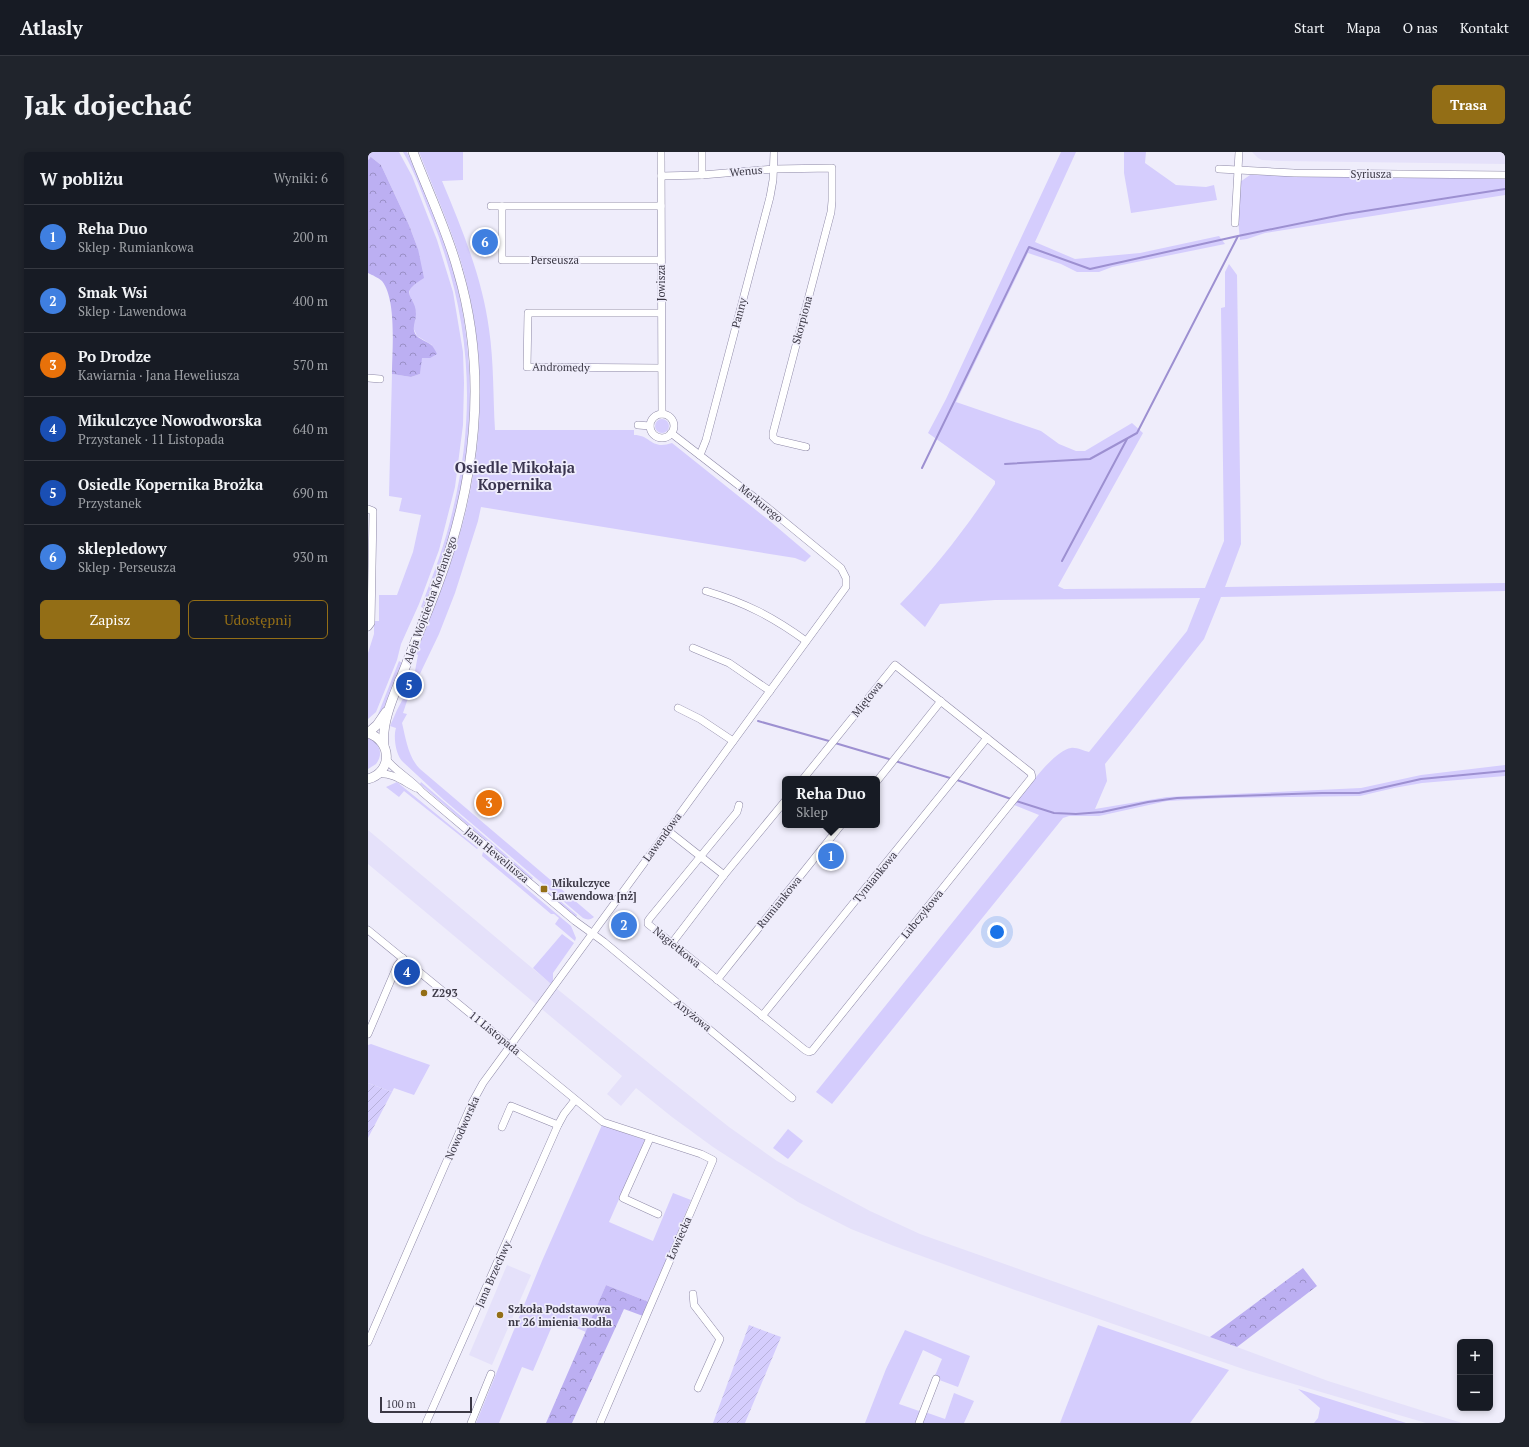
<!DOCTYPE html>
<html lang="pl">
<head>
<meta charset="utf-8">
<style>
	body { margin:0; font-family:"PT Serif",serif; background:#20242c; color:#f1f3f6 }
	.controls { position:absolute; right:12px; bottom:12px; display:grid; overflow:hidden; border-radius:6px; box-shadow:0 2px 6px #0003 }
	.controls button { width:36px; height:36px; display:grid; place-items:center; padding:0; border:0; border-bottom:1px solid #363941; background:#171b24; color:#f1f3f6; font:20px sans-serif }
	.scale { position:absolute; left:12px; bottom:10px; width:92px; box-sizing:border-box; padding-left:4px; border:2px solid #3b3845; border-top:0; font-size:11px; line-height:14px; white-space:nowrap; color:#3b3845; -webkit-text-stroke:3px #efedfb; paint-order:stroke }
	.you { position:absolute; left:629px; top:780px; width:14px; height:14px; margin:-10px; border:3px solid #fff; border-radius:50%; background:#1a73e8; box-shadow:0 0 0 6px #1a73e833 }
	.badge { display:grid; place-items:center; width:26px; height:26px; border-radius:50%; background:#936e16; color:#fff; font-size:13px; font-weight:700 }
	.pin { position:absolute; translate:-50% -50%; border:2px solid #fff; box-shadow:0 1px 4px #0006 }
	.popup { position:absolute; left:414px; top:624px; width:98px; height:52px; box-sizing:border-box; display:grid; place-content:center; border-radius:6px; background:#171b24; filter:drop-shadow(0 1px 3px #0005); font-size:13px; white-space:nowrap; color:#9ea1a6 }
	.popup b { font-size:15px; color:#f1f3f6 }
	.popup::after { content:''; position:absolute; left:50%; top:100%; margin-left:-8px; border:8px solid transparent; border-top-color:#171b24 }
	.list { margin:0; padding:0; list-style:none }
	h2 { display:flex; justify-content:space-between; align-items:center; height:52px; margin:0; padding:0 16px; font-size:17px }
	h2 small { font-size:13px; font-weight:400; color:#9ea1a6 }
	.list li { display:grid; grid-template-columns:26px 1fr auto; gap:12px; align-items:center; box-sizing:border-box; height:64px; padding:0 16px; border-top:1px solid #363941 }
	.list b { display:block; font-size:15px; white-space:nowrap }
	.list p { margin:0; font-size:13px; white-space:nowrap; color:#9ea1a6 }
	.list em { font-size:13px; font-style:normal; color:#9ea1a6 }
	.actions { display:flex; gap:8px; padding:12px 16px }
	.actions a { flex:1; padding:9px 0; border:1px solid #936e16; border-radius:6px; text-align:center; font-size:14px; color:#936e16 }
	.actions .main { background:#936e16; color:#fff }
	.map { position:relative; flex:none; width:1137px; height:1271px; overflow:hidden; border-radius:6px }
	header { display:flex; align-items:center; gap:24px; box-sizing:border-box; height:56px; padding:0 20px; background:#171b24; border-bottom:1px solid #363941 }
	header strong { font-size:19px }
	nav { display:flex; gap:22px; margin-inline-start:auto; font-size:14px }
	.intro { display:flex; align-items:center; justify-content:space-between; box-sizing:border-box; height:96px; padding:0 24px }
	h1 { margin:0; font-size:28px }
	.button { padding:10px 18px; border-radius:6px; background:#936e16; color:#fff; font-size:14px; font-weight:700 }
	main { display:flex; gap:24px; padding:0 24px }
	aside { flex:1; background:#171b24; border-radius:6px; box-shadow:0 2px 6px #0003 }
	.map>svg:first-child { display:block }
</style>
</head>
<body>
<header>
<strong>Atlasly</strong>
<nav><a>Start</a><a>Mapa</a><a>O nas</a><a>Kontakt</a></nav>
</header>
<div class="intro"><h1>Jak dojechać</h1><a class="button">Trasa</a></div>
<main>
<aside>
<h2>W pobliżu<small>Wyniki: 6</small></h2>
<ul class="list">
<li><span class="badge" style="background:#3f7fe0">1</span><div><b>Reha Duo</b><p>Sklep · Rumiankowa</p></div><em>200 m</em></li>
<li><span class="badge" style="background:#3f7fe0">2</span><div><b>Smak Wsi</b><p>Sklep · Lawendowa</p></div><em>400 m</em></li>
<li><span class="badge" style="background:#e8710a">3</span><div><b>Po Drodze</b><p>Kawiarnia · Jana Heweliusza</p></div><em>570 m</em></li>
<li><span class="badge" style="background:#1a4fb4">4</span><div><b>Mikulczyce Nowodworska</b><p>Przystanek · 11 Listopada</p></div><em>640 m</em></li>
<li><span class="badge" style="background:#1a4fb4">5</span><div><b>Osiedle Kopernika Brożka</b><p>Przystanek</p></div><em>690 m</em></li>
<li><span class="badge" style="background:#3f7fe0">6</span><div><b>sklepledowy</b><p>Sklep · Perseusza</p></div><em>930 m</em></li>
</ul>
<div class="actions"><a class="main">Zapisz</a><a>Udostępnij</a></div>
</aside>
<div class="map">
<svg width="1137" height="1271" viewBox="0 0 1137 1271">
	<defs>
		<pattern id="forest-crowns" width="20" height="18" patternUnits="userSpaceOnUse"><rect width="20" height="18" fill="#bcaff2"/><path d="M2 6a3 3 0 1 1 6 0M12 15a3 3 0 1 1 6 0" fill="none" stroke="#9a8fc6"/></pattern>
		<pattern id="garden-furrows" width="10" height="10" patternUnits="userSpaceOnUse"><rect width="10" height="10" fill="#d5cdfd"/><path d="M-1 1l2-2M0 10L10 0M9 11l2-2" fill="none" stroke="#b8b1da"/></pattern>
	</defs>
	<rect width="100%" height="100%" fill="#efedfb"/>
	<g fill="#e5e1fa">
		<polygon points="884,0 1137,0 1137,12 914,9 894,8 890,6"/>
		<polygon points="0,678 188,836 298,925 361,975 409,1009 502,1059 552,1082 842,1185 960,1229 1094,1271 1058,1271 878,1218 647,1138 526,1094 483,1077 430,1050 345,995 304,965 268,936 253,954 239,942 254,924 0,712"/>
		<polygon points="139,1113 163,1123 124,1213 101,1203"/>
	</g>
	<g fill="#d5cdfd">
		<polygon points="0,0 31,0 44,24 69,88 85,140 95,200 96,231 95,273 87,335 71,398 51,452 33,492 29,508 8,560 0,567 0,501 6,482 6,469 11,469 11,443 29,443 45,400 53,363 31,359 34,346 21,344 24,222 43,225 52,222 53,206 64,193 49,184 45,175 48,161 41,144 42,136 47,131 50,97 41,73 13,13 3,5 0,8"/>
		<path d="M35,0H39L44,11C59,46 74,81 85,118C107,196 107,279 88,358C80,392 68,424 55,456L53,455C65,423 78,390 85,357C109,257 102,165 65,69C55,46 48,21 35,0Z"/>
		<path d="M51,0H95V28L74,29C94,77 114,125 121,177C126,211 125,245 127,278H266V283C280,283 282,293 294,293C297,293 300,292 304,291L403,370L443,404L437,410L427,406L113,355L110,369L87,441L71,482L39,549L35,561L39,562L34,571C38,587 40,605 52,617L226,765C223,768 219,768 215,766L76,648L35,610C28,604 25,585 28,576L22,574L29,558L38,541L47,519L50,503L48,502C61,467 76,433 87,397C117,305 121,204 93,110C82,73 65,36 51,0Z"/>
		<path d="M693,0H708L667,90L707,107L772,101L851,84L857,92L744,115L731,120H709L693,112L660,101L588,250L673,279L691,292L708,299H717L764,271L775,281L690,434L696,437L837,436L856,389L853,156L857,155V120L861,112L869,123L873,392L857,435L1137,431V439L853,445L836,487L737,612L739,629L727,657L799,645L993,636L1053,623L1137,613V624L1054,631L1026,636L992,644L856,646L799,649L731,664H701L695,666L464,952L448,940L671,663L646,653L651,646C662,633 687,598 703,596C708,595 716,599 721,600L819,479L832,446L627,448L572,452L557,475L532,452C568,415 599,375 627,332V329L560,281L578,247Z"/>
		<polygon points="756,0 778,0 777,11 808,33 838,35 846,33 849,48 763,61 756,21"/>
		<polygon points="882,23 1137,26 1137,43 897,81 879,87 872,88 870,68 872,30"/>
		<circle cx="294" cy="274" r="7"/>
		<polygon points="31,509 34,511 12,566 9,565"/>
		<path d="M3,585C11,594 16,601 8,612L0,617V586Z"/>
		<polygon points="29,630 110,696 109,697 36,639 31,645 18,635"/>
		<polygon points="53,630 165,726 163,728 52,632"/>
		<polygon points="115,700 203,774 208,786 207,789 187,772 191,766 186,762 183,762 114,704"/>
		<polygon points="179,738 209,763 208,766 177,740"/>
		<polygon points="194,782 206,791 185,821 185,830 183,832 165,816"/>
		<polygon points="3,892 62,913 46,943 26,936 24,940 0,931 0,893"/>
		<polygon points="234,973 277,988 241,1070 285,1089 305,1041 323,1048 281,1150 238,1133 218,1180 187,1167 165,1219 154,1215 131,1271 108,1271 174,1109"/>
		<polygon points="420,977 435,989 420,1007 405,996"/>
		<polygon points="730,1173 861,1218 822,1271 692,1271"/>
		<polygon points="537,1178 602,1204 590,1235 566,1226 574,1207 555,1198 531,1252 554,1260 550,1271 497,1271 518,1217"/>
		<polygon points="930,1237 1038,1271 946,1271 950,1266 952,1256"/>
		<polygon points="586,1241 606,1249 596,1271 552,1271 557,1260 577,1267"/>
	</g>
	<g fill="url(#forest-crowns)">
		<path d="M3,5L13,13L41,73L50,97L56,126C28,143 48,143 48,162C48,169 43,176 48,183C51,187 58,189 62,192C65,194 67,198 69,202L62,206H54L52,222L43,225L24,222C24,199 29,148 14,129C11,126 4,123 0,121V8Z"/>
		<polygon points="935,1116 949,1134 869,1195 842,1185"/>
		<polygon points="238,1133 281,1150 275,1164 256,1157 204,1271 178,1271"/>
	</g>
	<g fill="url(#garden-furrows)">
		<polygon points="0,931 24,940 0,986"/>
		<polygon points="381,1173 413,1185 377,1271 345,1271"/>
	</g>
	<g fill="none" stroke-linecap="round" stroke-linejoin="round">
		<g stroke="#9d90d1" stroke-width="2">
			<polyline points="637,312 722,307 769,281 870,84"/>
			<polyline points="554,316 661,95 722,117 870,84 978,62 1137,37"/>
			<polyline points="694,409 759,287"/>
			<polyline points="390,569 461,589"/>
			<polyline points="467,591 521,607"/>
			<polyline points="527,609 582,626"/>
			<polyline points="589,628 643,647"/>
			<polyline points="648,649 686,661 708,662 734,660 780,650 809,646 954,641 991,641 1053,627 1137,619"/>
		</g>
		<defs>
			<g id="minor">
				<polyline points="293,0 294,262"/>
				<polyline points="334,0 334,23"/>
				<polyline points="851,17 926,21 1137,23"/>
				<polyline points="293,24 334,23 406,17 464,16 464,49 463,60 405,281 405,285 408,288 438,295"/>
				<polyline points="123,54 293,54"/>
				<polyline points="134,54 134,108 293,108"/>
				<polyline points="867,71 871,0"/>
				<polyline points="293,161 160,161 159,215 293,216"/>
				<polyline points="0,226 12,227"/>
				<circle cx="294" cy="274" r="12"/>
				<polyline points="270,273 282,274"/>
				<polyline points="332,303 338,288 402,45 405,28 406,0"/>
				<polyline points="0,357 5,359 3,471 0,475"/>
				<path d="M338,439C378,451 405,465 438,489"/>
				<polyline points="325,496 361,511 402,539"/>
				<polyline points="310,556 332,567 365,589"/>
				<path d="M18,607C28,620 42,626 54,640L207,769L236,790L424,946"/>
				<path d="M10,622C24,620 36,630 48,636"/>
				<polyline points="509,629 573,549"/>
				<polyline points="371,653 369,660 282,766 280,769 280,772 437,898 441,900 444,899 664,625 663,621 527,513 435,627"/>
				<polyline points="299,678 356,723"/>
				<polyline points="0,778 235,970 333,1002 345,1008 232,1271"/>
				<polyline points="304,791 356,723 417,649"/>
				<polyline points="349,828 473,673"/>
				<polyline points="394,864 619,586"/>
				<polyline points="0,882 29,814 35,806"/>
				<polyline points="134,975 143,954 190,973"/>
				<polyline points="282,986 255,1046 290,1062"/>
				<polyline points="325,1142 326,1153 352,1187 330,1236"/>
				<polyline points="0,1190 104,951 115,931 478,435 478,426 473,416 400,356 303,281"/>
				<polyline points="58,1271 190,973 196,962 207,948"/>
				<polyline points="103,1271 123,1222"/>
				<polyline points="551,1271 568,1227"/>
			</g>
			<g id="major">
				<path d="M0,581C24,589 25,620 0,627"/>
				<polyline points="0,581 9,573 18,560"/>
				<path d="M16,593C13,567 29,537 38,513C48,487 59,462 69,435C107,334 121,224 90,119C79,78 60,40 45,0"/>
			</g>
		</defs>
		<use href="#minor" stroke="#8e89a7" stroke-width="8"/>
		<use href="#major" stroke="#8e89a7" stroke-width="10"/>
		<use href="#minor" stroke="#fff" stroke-width="7"/>
		<use href="#major" stroke="#fff" stroke-width="9"/>
	</g>
	<g fill="#936e16" stroke="#efedfb" stroke-width="1.5">
		<rect x="172" y="733" width="8" height="8" rx="2"/>
		<circle cx="56" cy="841" r="4"/>
		<circle cx="132" cy="1163" r="4"/>
	</g>
	<g text-anchor="middle" dominant-baseline="central" stroke-width="3.5" stroke-linejoin="round" paint-order="stroke">
		<g font-size="11" fill="#3b3845" stroke="#efedfb">
			<text transform="translate(378 19) rotate(-5)">Wenus</text>
			<text x="1003" y="22">Syriusza</text>
			<text x="187" y="108">Perseusza</text>
			<text transform="translate(293 131) rotate(-90)">Jowisza</text>
			<text transform="translate(371 161) rotate(-75)">Panny</text>
			<text transform="translate(434 168) rotate(-75)">Skorpiona</text>
			<text transform="translate(193 215) rotate(1)">Andromedy</text>
			<text transform="translate(393 351) rotate(39)">Merkurego</text>
			<text transform="translate(62 448) rotate(-70)">Aleja Wojciecha Korfantego</text>
			<text transform="translate(499 547) rotate(-51)">Miętowa</text>
			<text transform="translate(294 685) rotate(-54)">Lawendowa</text>
			<text transform="translate(129 703) rotate(40)">Jana Heweliusza</text>
			<text transform="translate(507 725) rotate(-51)">Tymiankowa</text>
			<text transform="translate(411 750) rotate(-51)">Rumiankowa</text>
			<text transform="translate(554 762) rotate(-51)">Lubczykowa</text>
			<text transform="translate(309 795) rotate(39)">Nagietkowa</text>
			<text transform="translate(325 863) rotate(39)">Anyżowa</text>
			<text transform="translate(127 881) rotate(39)">11 Listopada</text>
			<text transform="translate(94 976) rotate(-66)">Nowodworska</text>
			<text transform="translate(311 1086) rotate(-66)">Łowiecka</text>
			<text transform="translate(125 1122) rotate(-66)">Jana Brzechwy</text>
		</g>
		<g font-size="11" font-weight="bold" fill="#3b3845" stroke="#efedfb" text-anchor="start">
			<text x="184" y="731">Mikulczyce<tspan x="184" dy="13">Lawendowa [nż]</tspan></text>
			<text x="64" y="841">Z293</text>
			<text x="140" y="1157">Szkoła Podstawowa<tspan x="140" dy="13">nr 26 imienia Rodła</tspan></text>
		</g>
		<g font-size="15" font-weight="bold" fill="#3b3650" stroke="#efedfb">
			<text x="147" y="315">Osiedle Mikołaja<tspan x="147" dy="17">Kopernika</tspan></text>
		</g>
	</g>
</svg>
<div class="controls">
<button>+</button>
<button>−</button>
</div>
<div class="scale">100 m</div>
<div class="you"></div>
<div class="pin badge" style="left:463px;top:704px;background:#3f7fe0">1</div>
<div class="popup"><b>Reha Duo</b>Sklep</div>
<div class="pin badge" style="left:256px;top:773px;background:#3f7fe0">2</div>
<div class="pin badge" style="left:121px;top:651px;background:#e8710a">3</div>
<div class="pin badge" style="left:39px;top:820px;background:#1a4fb4">4</div>
<div class="pin badge" style="left:41px;top:533px;background:#1a4fb4">5</div>
<div class="pin badge" style="left:117px;top:90px;background:#3f7fe0">6</div>
</div>
</main>
</body>
</html>
